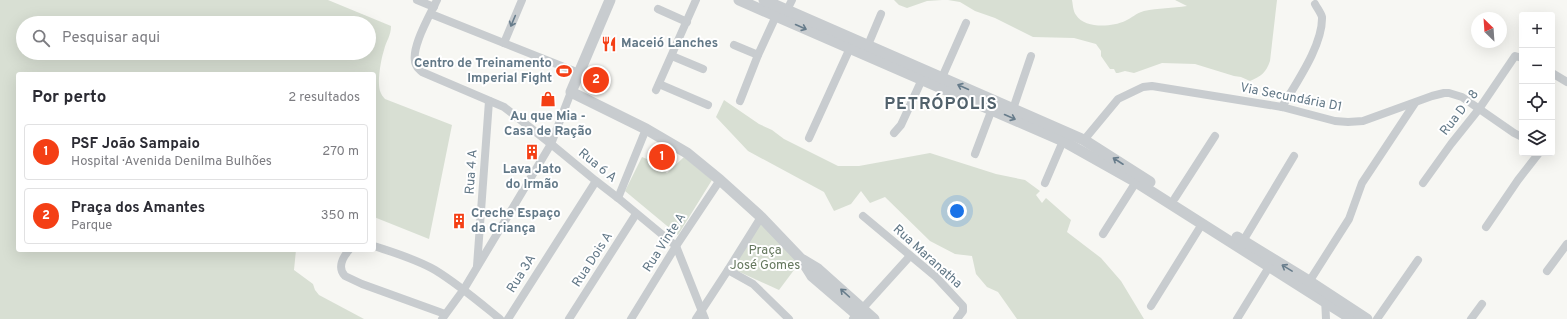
<!DOCTYPE html>
<html lang="pt">
<head>
<meta charset="utf-8">
<style>
	body { margin:0; font-family:Overpass,sans-serif; background:#f7f7f7; color:#2b2b33 }
	.controls { position:absolute; right:12px; top:12px; display:grid; overflow:hidden; border-radius:4px; box-shadow:0 4px 16px #0002 }
	.controls button { width:36px; height:36px; display:grid; place-items:center; padding:0; border:0; border-bottom:1px solid #e1e1e2; background:#fff; color:#2b2b33; font:20px sans-serif }
	.compass { position:absolute; left:1471px; top:12px; width:36px; height:36px; border-radius:50%; background:#fff; box-shadow:0 4px 16px #0002; rotate:335deg }
	.you { position:absolute; left:957px; top:211px; width:14px; height:14px; margin:-10px; border:3px solid #fff; border-radius:50%; background:#1a73e8; box-shadow:0 0 0 6px #1a73e833 }
	.badge { display:grid; place-items:center; width:26px; height:26px; border-radius:50%; background:#f43f15; color:#fff; font-size:13px; font-weight:700 }
	.pin { position:absolute; translate:-50% -50%; border:2px solid #fff; box-shadow:0 1px 4px #0006 }
	.list { margin:0; padding:0; list-style:none }
	h2 { display:flex; justify-content:space-between; align-items:center; height:52px; margin:0; padding:0 16px; font-size:17px }
	h2 small { font-size:13px; font-weight:400; color:#7c7c81 }
	.list li { display:grid; grid-template-columns:26px 1fr auto; gap:12px; align-items:center; box-sizing:border-box; height:56px; margin:0 8px 8px; padding:0 8px; border:1px solid #e1e1e2; border-radius:4px }
	.list b { display:block; font-size:15px; white-space:nowrap }
	.list p { margin:0; font-size:13px; white-space:nowrap; color:#7c7c81 }
	.list em { font-size:13px; font-style:normal; color:#7c7c81 }
	.icon { flex:none; width:22px; height:22px; fill:none; stroke:currentColor; stroke-width:2; stroke-linecap:round; stroke-linejoin:round }
	.map { position:relative; flex:none; width:1567px; height:319px; overflow:hidden }
	.search { position:absolute; background:#fff; box-shadow:0 4px 16px #0002; left:16px; top:16px; width:360px; height:44px; display:flex; align-items:center; gap:10px; box-sizing:border-box; padding:0 14px; border-radius:22px; color:#7c7c81; font-size:15px }
	.panel { position:absolute; background:#fff; box-shadow:0 4px 16px #0002; left:16px; top:72px; width:360px; height:180px; border-radius:4px }
	.map>svg:first-child { display:block }
</style>
</head>
<body>
<div class="map">
<svg width="1567" height="319" viewBox="0 0 1567 319">
	<rect width="100%" height="100%" fill="#f7f7f3"/>
	<g fill="#d8dfd3" fill-rule="evenodd">
		<path d="M0,0H328L391,26C391,36 386,41 384,50C381,59 377,82 380,91C381,94 383,97 385,99L452,125L429,239L374,217V74H18V250H296L294,270L313,284L315,290L319,295L364,319H0ZM23,23H369V53H23Z"/>
		<polygon points="894,0 942,0 927,1 907,8 899,5"/>
		<path d="M948,0H1072C1073,5 1073,11 1076,15C1085,29 1112,27 1125,21C1132,18 1136,13 1144,11C1158,8 1173,8 1187,6L1175,0H1277L1270,61C1266,73 1261,76 1250,81L1241,77L1234,76L1195,64L1162,63L1134,73L1125,71L1118,73H1116L1114,69H1110L1101,56V51L1096,44L1074,38L1033,37L995,18L975,11L960,2Z"/>
		<polygon points="590,68 609,76 601,94 583,85"/>
		<polygon points="724,100 759,124 772,130 784,139 838,166 859,166 930,153 996,174 1025,180 1040,191 1036,195 1042,203 1046,198 1071,220 1067,232 1101,258 1121,281 1144,319 1017,319 998,292 987,287 976,274 972,256 955,254 930,241 885,197 870,203 861,191 851,204 834,211 824,192 748,151 716,117"/>
		<polygon points="642,157 652,161 667,173 684,157 712,180 678,235 625,191"/>
		<polygon points="761,223 800,262 779,290 731,268"/>
	</g>
	<g fill="none" stroke-linecap="round" stroke-linejoin="round">
		<g stroke="#c8cccf" stroke-width="8">
			<polyline points="417,0 434,7"/>
			<path d="M437,0C430,15 409,50 416,65C417,68 420,70 422,72L504,107L551,144L596,181L618,198L676,246L705,319"/>
			<polyline points="658,9 687,22"/>
			<polyline points="787,10 792,0"/>
			<polyline points="431,14 579,73"/>
			<polyline points="504,43 522,0"/>
			<polyline points="734,45 758,55"/>
			<polyline points="868,45 881,14"/>
			<polyline points="672,56 703,69"/>
			<polyline points="1552,73 1567,82"/>
			<polyline points="940,82 966,23"/>
			<polyline points="659,84 708,105"/>
			<polyline points="656,90 696,0"/>
			<polyline points="740,101 758,55 776,16"/>
			<path d="M1282,107C1296,83 1323,45 1322,17C1321,13 1317,8 1315,4"/>
			<polyline points="1013,109 1031,56"/>
			<polyline points="894,133 901,125 924,75"/>
			<polyline points="809,138 850,48"/>
			<polyline points="1084,140 1118,99 1143,87 1152,86 1282,107 1335,121 1348,122 1363,121 1432,96 1444,93 1449,93 1462,97 1514,133 1522,137"/>
			<polyline points="975,154 992,109"/>
			<polyline points="1045,183 1063,141"/>
			<polyline points="1423,183 1451,144 1479,109 1515,56 1522,58"/>
			<polyline points="618,198 646,129"/>
			<polyline points="1175,198 1215,136"/>
			<polyline points="863,216 936,277 963,306 963,311 957,319"/>
			<polyline points="1486,227 1518,180 1539,153"/>
			<polyline points="1103,234 1136,182"/>
			<polyline points="1243,241 1294,156"/>
			<path d="M374,246C395,253 416,259 435,270C458,284 479,302 500,319"/>
			<path d="M349,250C343,257 337,268 345,276L362,284L445,314"/>
			<polyline points="477,266 489,101"/>
			<polyline points="728,270 753,284 789,319"/>
			<polyline points="1547,271 1567,244"/>
			<polyline points="1307,285 1349,219 1362,183 1415,103"/>
			<polyline points="1325,298 1326,319"/>
			<polyline points="1151,306 1202,224"/>
			<polyline points="442,319 464,289 551,144 571,92"/>
			<polyline points="508,319 596,181"/>
			<polyline points="569,319 636,214"/>
			<polyline points="631,319 676,246 720,180"/>
			<polyline points="696,319 728,270 761,217"/>
			<polyline points="853,319 910,256"/>
			<polyline points="1237,319 1269,267"/>
			<polyline points="1377,319 1418,260"/>
			<polyline points="1471,319 1482,304"/>
		</g>
		<g stroke="#c8cccf" stroke-width="11">
			<polyline points="610,0 571,92 646,129 687,153 720,180 761,217 802,260 812,276 862,319"/>
			<polyline points="739,0 1063,141 1136,182 1352,319"/>
			<polyline points="764,0 1084,140 1150,182"/>
			<polyline points="1237,237 1309,281 1367,319"/>
			<polyline points="803,260 818,269 874,319"/>
		</g>
	</g>
	<defs><path id="oneway-shaft" d="M-6 0H5M1.5-3L5.5 0L1.5 3" fill="none" stroke-width="1.6" stroke-linecap="round" stroke-linejoin="round"/></defs>
	<g stroke="#677c8b">
		<use href="#oneway-shaft" transform="translate(513 21) rotate(113)"/>
		<use href="#oneway-shaft" transform="translate(801 27) rotate(24)"/>
		<use href="#oneway-shaft" transform="translate(963 87) rotate(-156)"/>
		<use href="#oneway-shaft" transform="translate(1010 117) rotate(24)"/>
		<use href="#oneway-shaft" transform="translate(1118 161) rotate(-147)"/>
		<use href="#oneway-shaft" transform="translate(1287 268) rotate(-149)"/>
		<use href="#oneway-shaft" transform="translate(845 293) rotate(-138)"/>
	</g>
	<defs>
		<symbol id="restaurant-bare" viewBox="-9 -9 18 18"><path d="M-5-6h1v4h1v-4h1v4h1v-4h1v5L-1.5 .5V6h-2V.5L-5-1ZM5-6V6H3V1.5H1.5Q1.5-4 5-6Z" fill="#f43f15" stroke="#fff" stroke-width="2.5" paint-order="stroke"/></symbol>
		<symbol id="stadium-bare" viewBox="-9 -9 18 18"><path d="M0-5a6.5 5 0 1 0 0 10a6.5 5 0 1 0 0-10ZM-3.5-1.8h7v3.6h-7Z" fill="#f43f15" stroke="#fff" stroke-width="2.5" paint-order="stroke"/></symbol>
		<symbol id="shop-bare" viewBox="-9 -9 18 18"><path d="M-5-2.5h2.3a2.7 3.5 0 0 1 5.4 0H5L5.5 6h-11ZM-1.5-2.5h3a1.5 2.3 0 0 0-3 0Z" fill="#f43f15" stroke="#fff" stroke-width="2.5" paint-order="stroke"/></symbol>
		<symbol id="building-bare" viewBox="-9 -9 18 18"><path d="M-4-6H4V6H1V3H-1V6H-4ZM-2.5-4.3h1.7v1.8h-1.7ZM.8-4.3h1.7v1.8H.8ZM-2.5-1h1.7V.8h-1.7ZM.8-1h1.7V.8H.8Z" fill="#f43f15" stroke="#fff" stroke-width="2.5" paint-order="stroke"/></symbol>
	</defs>
	<g fill-rule="evenodd">
		<use href="#restaurant-bare" x="598" y="33" width="22" height="22"/>
		<use href="#stadium-bare" x="553" y="60" width="22" height="22"/>
		<use href="#shop-bare" x="537" y="88" width="22" height="22"/>
		<use href="#building-bare" x="521" y="141" width="22" height="22"/>
		<use href="#building-bare" x="448" y="210" width="22" height="22"/>
	</g>
	<g text-anchor="middle" dominant-baseline="central" stroke-width="4" stroke-linejoin="round" paint-order="stroke">
		<g font-size="13" font-weight="bold" fill="#627887" stroke="#fff" text-anchor="start">
			<text x="621" y="44">Maceió Lanches</text>
			<text x="552" y="64" text-anchor="end">Centro de Treinamento<tspan x="552" dy="15">Imperial Fight</tspan></text>
			<text x="548" y="117" text-anchor="middle">Au que Mia -<tspan x="548" dy="15">Casa de Ração</tspan></text>
			<text x="532" y="170" text-anchor="middle">Lava Jato<tspan x="532" dy="15">do Irmão</tspan></text>
			<text x="471" y="214">Creche Espaço<tspan x="471" dy="15">da Criança</tspan></text>
		</g>
		<g font-size="13" fill="#627887" stroke="#fff">
			<text transform="translate(1291 98) rotate(11)">Via Secundária D1</text>
			<text transform="translate(1460 113) rotate(-52)">Rua D - 8</text>
			<text transform="translate(597 166) rotate(39)">Rua 6 A</text>
			<text transform="translate(472 172) rotate(-86)">Rua 4 A</text>
			<text transform="translate(665 243) rotate(-57)">Rua Vinte A</text>
			<text transform="translate(927 257) rotate(42)">Rua Maranatha</text>
			<text transform="translate(593 260) rotate(-57)">Rua Dois A</text>
			<text transform="translate(522 274) rotate(-58)">Rua 3A</text>
		</g>
		<g font-size="13" fill="#65785e" stroke="#fff">
			<text x="765" y="251">Praça<tspan x="765" dy="15">José Gomes</tspan></text>
		</g>
		<g font-size="17" font-weight="bold" letter-spacing="1" fill="#51616b" stroke="#fff">
			<text x="941" y="105">PETRÓPOLIS</text>
		</g>
	</g>
</svg>
<div class="controls">
<button>+</button>
<button>−</button>
<button><svg class="icon" aria-label="locate" viewBox="0 0 24 24"><circle cx="12" cy="12" r="6"/><path d="M12 2v4M12 18v4M2 12h4M18 12h4"/></svg></button>
<button><svg class="icon" aria-label="layers" viewBox="0 0 24 24"><path d="M12 4l9 5-9 5-9-5zM3 14l9 5 9-5"/></svg></button>
</div>
<svg class="compass" viewBox="-18 -18 36 36"><path d="M0-13l5 13h-10z" fill="#e53935"/><path d="M0 13l5-13h-10z" fill="#7c7c81"/></svg>
<div class="you"></div>
<div class="pin badge" style="left:662px;top:157px">1</div>
<div class="pin badge" style="left:596px;top:80px">2</div>
<div class="search"><svg class="icon" aria-label="search" viewBox="0 0 24 24"><circle cx="10" cy="10" r="6"/><path d="M15 15l6 6"/></svg>Pesquisar aqui</div>
<section class="panel">
<h2>Por perto<small>2 resultados</small></h2>
<ul class="list">
<li><span class="badge">1</span><div><b>PSF João Sampaio</b><p>Hospital · Avenida Denilma Bulhões</p></div><em>270 m</em></li>
<li><span class="badge">2</span><div><b>Praça dos Amantes</b><p>Parque</p></div><em>350 m</em></li>
</ul>
</section>
</div>
</body>
</html>
